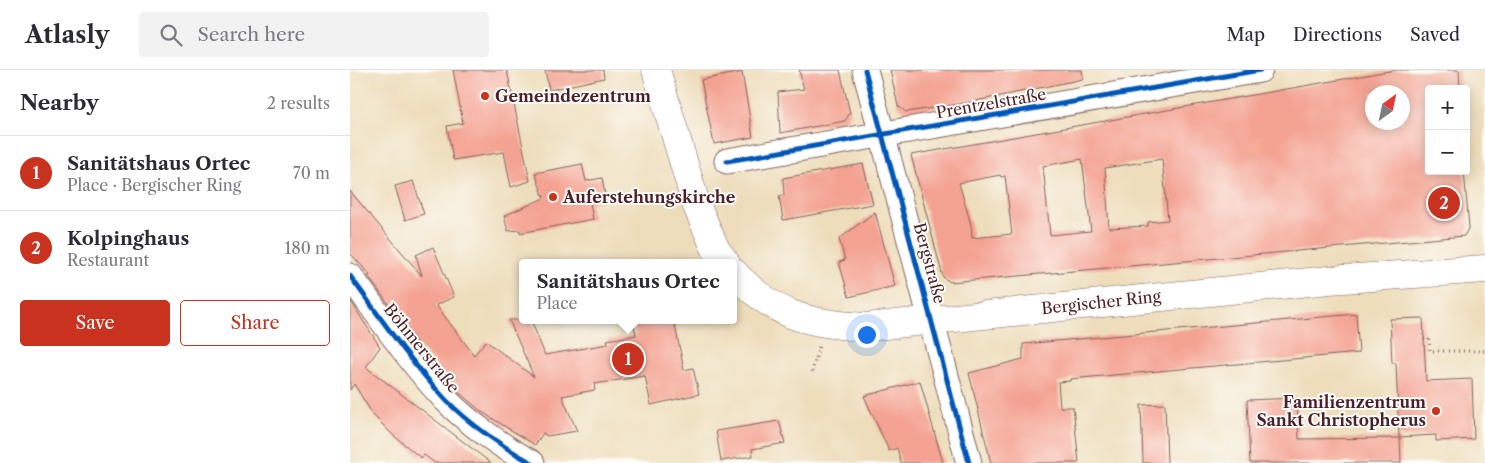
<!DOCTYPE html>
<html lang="en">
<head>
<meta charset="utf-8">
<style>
	body { margin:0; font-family:"Libre Caslon Text",serif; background:#f2f2f3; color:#2b2b33 }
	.controls { position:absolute; right:15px; top:15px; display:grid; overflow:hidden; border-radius:5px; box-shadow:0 2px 12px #0003 }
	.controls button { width:45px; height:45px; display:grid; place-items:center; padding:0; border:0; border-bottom:1px solid #e1e1e2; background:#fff; color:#2b2b33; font:25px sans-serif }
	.compass { position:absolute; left:1015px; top:15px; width:45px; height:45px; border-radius:50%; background:#fff; box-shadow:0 2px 12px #0003; rotate:33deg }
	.you { position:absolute; left:516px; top:264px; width:18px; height:18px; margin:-12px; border:4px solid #fff; border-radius:50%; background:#1a73e8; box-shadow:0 0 0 8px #1a73e833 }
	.badge { display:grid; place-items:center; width:32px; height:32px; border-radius:50%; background:#c8321e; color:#fff; font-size:16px; font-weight:700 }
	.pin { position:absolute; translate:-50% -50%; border:2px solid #fff; box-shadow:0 1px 5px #0006 }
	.popup { position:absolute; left:169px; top:189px; width:218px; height:65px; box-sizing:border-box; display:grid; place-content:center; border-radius:5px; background:#fff; filter:drop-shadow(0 1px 4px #0005); font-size:16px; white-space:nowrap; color:#7c7c81 }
	.popup b { font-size:19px; color:#2b2b33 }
	.popup::after { content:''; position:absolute; left:50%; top:100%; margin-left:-10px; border:10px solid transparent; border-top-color:#fff }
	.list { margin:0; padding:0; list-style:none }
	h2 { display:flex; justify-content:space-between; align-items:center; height:65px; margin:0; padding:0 20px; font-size:21px }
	h2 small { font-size:16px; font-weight:400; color:#7c7c81 }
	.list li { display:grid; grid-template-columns:32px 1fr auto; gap:15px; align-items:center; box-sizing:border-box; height:75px; padding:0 20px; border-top:1px solid #e1e1e2 }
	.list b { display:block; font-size:19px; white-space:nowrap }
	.list p { margin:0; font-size:16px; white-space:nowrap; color:#7c7c81 }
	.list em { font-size:16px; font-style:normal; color:#7c7c81 }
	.actions { display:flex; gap:10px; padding:15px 20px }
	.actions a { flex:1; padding:11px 0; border:1px solid #c8321e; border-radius:5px; text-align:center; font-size:18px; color:#c8321e }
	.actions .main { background:#c8321e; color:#fff }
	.icon { flex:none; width:28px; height:28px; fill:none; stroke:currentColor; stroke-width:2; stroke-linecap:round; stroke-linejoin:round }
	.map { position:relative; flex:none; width:1135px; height:393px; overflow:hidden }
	header { display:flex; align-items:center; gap:30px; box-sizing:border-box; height:70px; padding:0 25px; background:#fff; border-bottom:1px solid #e1e1e2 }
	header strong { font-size:24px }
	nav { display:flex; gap:28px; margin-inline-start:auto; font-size:18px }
	.search { width:350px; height:45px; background:#f2f2f3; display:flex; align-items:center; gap:12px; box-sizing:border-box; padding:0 18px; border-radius:5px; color:#7c7c81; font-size:19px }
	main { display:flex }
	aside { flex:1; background:#fff }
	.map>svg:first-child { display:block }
</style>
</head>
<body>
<header>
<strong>Atlasly</strong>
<div class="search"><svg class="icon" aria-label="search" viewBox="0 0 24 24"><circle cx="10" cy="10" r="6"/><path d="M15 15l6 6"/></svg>Search here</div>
<nav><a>Map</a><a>Directions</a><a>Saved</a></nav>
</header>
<main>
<aside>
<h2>Nearby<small>2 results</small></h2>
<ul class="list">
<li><span class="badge">1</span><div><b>Sanitätshaus Ortec</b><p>Place · Bergischer Ring</p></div><em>70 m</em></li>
<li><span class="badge">2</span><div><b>Kolpinghaus</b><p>Restaurant</p></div><em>180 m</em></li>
</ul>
<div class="actions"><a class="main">Save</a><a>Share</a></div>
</aside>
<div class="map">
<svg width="1135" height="393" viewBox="0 0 1135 393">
	<rect width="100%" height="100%" fill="#fdfcf7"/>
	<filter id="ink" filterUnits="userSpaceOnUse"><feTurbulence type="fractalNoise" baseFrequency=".02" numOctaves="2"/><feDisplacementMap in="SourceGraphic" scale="10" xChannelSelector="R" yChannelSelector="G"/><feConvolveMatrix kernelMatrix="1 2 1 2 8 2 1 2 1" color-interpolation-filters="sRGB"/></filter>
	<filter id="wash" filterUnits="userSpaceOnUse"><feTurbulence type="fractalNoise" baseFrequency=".0096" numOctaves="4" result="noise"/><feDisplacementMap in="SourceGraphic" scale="20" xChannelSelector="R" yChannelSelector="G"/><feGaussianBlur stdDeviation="1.12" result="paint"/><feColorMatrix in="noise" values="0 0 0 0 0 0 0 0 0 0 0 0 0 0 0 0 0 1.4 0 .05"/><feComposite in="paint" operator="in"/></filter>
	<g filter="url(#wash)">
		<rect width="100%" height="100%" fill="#edb"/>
		<g id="blocks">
			<g fill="#f4a291" fill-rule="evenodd">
				<polygon points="103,0 157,0 180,111 161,117 154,82 103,90 97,56 113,53"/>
				<polygon points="195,0 253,0 254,8 199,20"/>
				<polygon points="449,0 490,0 500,43 495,51 430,63 428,22 454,19"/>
				<polygon points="540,0 732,0 733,9 611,34 556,42 548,36"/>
				<path d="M1045,0H1109L1110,19H1079V101H1114L1119,157L1114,166L646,208L600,212L593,207L561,85ZM1022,22H1052V52H1022ZM732,89L741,161L700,165L693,96ZM812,89L818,150L798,152V156L759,158L755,98ZM650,105L651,107L655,106L662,164L622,168L621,155L609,113Z"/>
				<polygon points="392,2 403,67 364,74 351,10"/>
				<polygon points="232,94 236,111 252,108 256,130 240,133 243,149 170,163 170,160 158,161 154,146 194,128 185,103"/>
				<polygon points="513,94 523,134 433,150 429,126 434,125 433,108"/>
				<polygon points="63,111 74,144 55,150 45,116"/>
				<polygon points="0,121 72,206 66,185 83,177 104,227 86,235 124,285 136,271 184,307 159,250 181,250 195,285 258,274 257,270 286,265 283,250 324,250 334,300 343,298 349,324 301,335 295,306 244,314 245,320 212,326 227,361 197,366 193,363 185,375 132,342 106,320 69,276 18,206 20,205 0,183"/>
				<polygon points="525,142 545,216 499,227 489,192 495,190 489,169"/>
				<polygon points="0,230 30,277 16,297 141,393 85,393 74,385 71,388 43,365 23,345 4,314 0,320"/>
				<polygon points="1006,244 1009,283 720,309 720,311 708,312 710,337 723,337 729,393 641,393 619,303 673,289 673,274"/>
				<polygon points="1073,248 1076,311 1122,309 1124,369 1086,371 1086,365 1049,367 1046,293 1042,293 1040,249"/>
				<polygon points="570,311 582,354 593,393 551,393 547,378 539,381 514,326"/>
				<polygon points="947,328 949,369 1050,368 1051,393 900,393 897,330"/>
				<polygon points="815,334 817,393 793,393 791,335"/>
				<polygon points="429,351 435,373 402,379 403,386 371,391 366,361"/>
			</g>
		</g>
	</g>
	<g filter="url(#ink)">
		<use href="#blocks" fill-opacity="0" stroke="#83625d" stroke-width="1"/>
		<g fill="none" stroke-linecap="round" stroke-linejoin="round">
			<defs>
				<g id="minor">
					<polyline points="515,0 619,393"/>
					<polyline points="377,91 910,0"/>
					<path d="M0,206C31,248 60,292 96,330C118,353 154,378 182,393"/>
				</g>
				<g id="secondary">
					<polyline points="306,0 346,134 366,180 376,193"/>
					<path d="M383,202C425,246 457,254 516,257L979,210L1135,199"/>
				</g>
			</defs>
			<use href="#minor" stroke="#83625d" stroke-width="27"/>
			<use href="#secondary" stroke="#83625d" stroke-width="29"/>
			<g stroke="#83625d" stroke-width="3" stroke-dasharray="1 4" stroke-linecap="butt">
				<polyline points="1074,269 1079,269 1080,281 1135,281"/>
				<polyline points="462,302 469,276"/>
			</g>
			<use href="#minor" stroke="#fff" stroke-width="25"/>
			<use href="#secondary" stroke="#fff" stroke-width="28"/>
			<defs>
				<g id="cycleway">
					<polyline points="515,0 619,393"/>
					<polyline points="377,91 910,0"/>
					<path d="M0,206C31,248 60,292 96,330C118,353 154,378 182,393"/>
				</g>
			</defs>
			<use href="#cycleway" stroke="#fdfcf7" stroke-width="8"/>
			<use href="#cycleway" stroke="#0057b8" stroke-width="5"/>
		</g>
	</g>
	<g fill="#c8321e" stroke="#fdfcf7" stroke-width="2">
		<circle cx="135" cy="26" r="5"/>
		<circle cx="203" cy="127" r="5"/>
		<circle cx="1086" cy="341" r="5"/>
	</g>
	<g text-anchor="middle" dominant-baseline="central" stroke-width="4" stroke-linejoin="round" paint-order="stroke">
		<g font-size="16" font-weight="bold" fill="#4a1f2b" stroke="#fdfcf7" text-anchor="start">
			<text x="145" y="26">Gemeindezentrum</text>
			<text x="213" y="127">Auferstehungskirche</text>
			<text x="1076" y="332" text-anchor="end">Familienzentrum<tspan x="1076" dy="18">Sankt Christopherus</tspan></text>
		</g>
		<g font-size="16" fill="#4a1f2b" stroke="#fdfcf7">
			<text transform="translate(641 33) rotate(-10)">Prentzelstraße</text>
			<text transform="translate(580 193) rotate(75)">Bergstraße</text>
			<text transform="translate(751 232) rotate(-6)">Bergischer Ring</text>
			<text transform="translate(72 278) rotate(51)">Böhmerstraße</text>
		</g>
	</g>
</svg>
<div class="controls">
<button>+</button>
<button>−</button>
</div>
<svg class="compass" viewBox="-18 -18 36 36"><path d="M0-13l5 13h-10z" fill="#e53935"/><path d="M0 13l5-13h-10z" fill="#7c7c81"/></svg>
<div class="you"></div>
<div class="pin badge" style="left:278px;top:289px">1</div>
<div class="popup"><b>Sanitätshaus Ortec</b>Place</div>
<div class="pin badge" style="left:1094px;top:133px">2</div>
</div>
</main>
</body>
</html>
